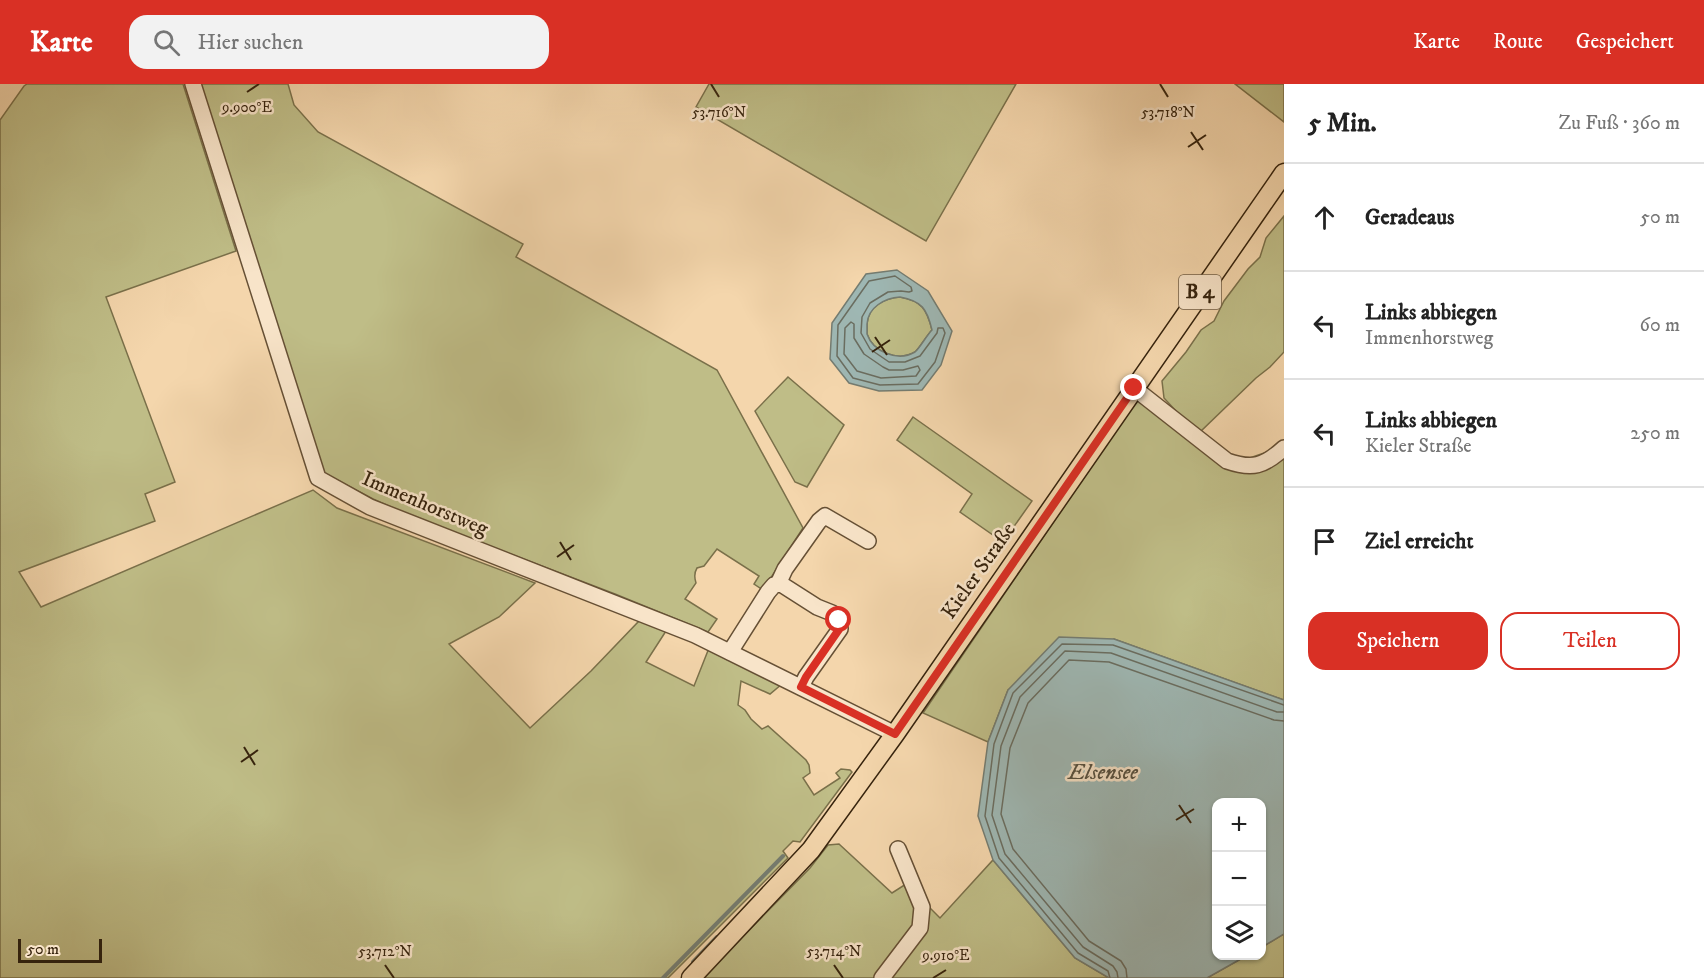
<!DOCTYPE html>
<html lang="de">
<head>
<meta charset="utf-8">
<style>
	body { margin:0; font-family:"IM FELL DW Pica",serif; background:#f2f2f2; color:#222 }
	.controls { position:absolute; right:18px; bottom:18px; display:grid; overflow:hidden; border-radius:12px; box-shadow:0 2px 4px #0004 }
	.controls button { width:54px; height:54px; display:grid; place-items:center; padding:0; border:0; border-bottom:2px solid #e0e0e0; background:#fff; color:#222; font:30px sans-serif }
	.scale { position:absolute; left:18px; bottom:15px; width:84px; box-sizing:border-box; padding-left:6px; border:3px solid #36230d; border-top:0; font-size:16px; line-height:21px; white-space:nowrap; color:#36230d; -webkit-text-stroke:4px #f8e4c9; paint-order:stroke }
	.stop { position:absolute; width:18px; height:18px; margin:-14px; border:4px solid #d93025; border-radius:50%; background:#fff }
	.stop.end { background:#d93025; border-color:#fff; box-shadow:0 2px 6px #0008 }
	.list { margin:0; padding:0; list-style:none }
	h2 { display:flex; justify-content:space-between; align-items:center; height:78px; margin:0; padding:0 24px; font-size:26px }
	h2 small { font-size:20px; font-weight:400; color:#767676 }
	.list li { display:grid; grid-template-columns:39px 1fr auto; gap:18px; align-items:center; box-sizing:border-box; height:108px; padding:0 24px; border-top:2px solid #e0e0e0 }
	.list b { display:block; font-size:22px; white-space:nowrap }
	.list p { margin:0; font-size:20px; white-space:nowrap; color:#767676 }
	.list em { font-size:20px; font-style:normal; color:#767676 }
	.actions { display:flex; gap:12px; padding:18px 24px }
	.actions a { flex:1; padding:14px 0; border:2px solid #d93025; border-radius:18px; text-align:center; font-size:21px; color:#d93025 }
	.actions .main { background:#d93025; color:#fff }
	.icon { flex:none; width:33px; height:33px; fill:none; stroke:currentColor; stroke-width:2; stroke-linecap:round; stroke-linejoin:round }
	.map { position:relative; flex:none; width:1284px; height:894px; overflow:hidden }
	header { display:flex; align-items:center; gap:36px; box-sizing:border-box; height:84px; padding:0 30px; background:#d93025; color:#fff }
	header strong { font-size:28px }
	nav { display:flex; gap:33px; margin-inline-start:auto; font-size:21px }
	.search { width:420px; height:54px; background:#f2f2f2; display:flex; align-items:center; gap:15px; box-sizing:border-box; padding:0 21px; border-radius:18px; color:#767676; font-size:22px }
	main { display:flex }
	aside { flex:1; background:#fff }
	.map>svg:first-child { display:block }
</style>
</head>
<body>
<header>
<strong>Karte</strong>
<div class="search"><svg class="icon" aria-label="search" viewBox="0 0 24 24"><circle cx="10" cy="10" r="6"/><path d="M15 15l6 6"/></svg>Hier suchen</div>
<nav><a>Karte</a><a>Route</a><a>Gespeichert</a></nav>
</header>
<main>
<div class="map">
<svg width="1284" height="894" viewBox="0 0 1284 894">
	<rect width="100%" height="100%" fill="#f4d6ac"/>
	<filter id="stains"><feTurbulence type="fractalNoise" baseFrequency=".00333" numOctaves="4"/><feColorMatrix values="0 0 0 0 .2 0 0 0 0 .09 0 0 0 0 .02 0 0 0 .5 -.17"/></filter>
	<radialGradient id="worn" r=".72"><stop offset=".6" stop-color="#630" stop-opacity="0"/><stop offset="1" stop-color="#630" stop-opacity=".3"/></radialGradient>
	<g fill="#bfbd87" stroke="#7a704a" stroke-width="1.5">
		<polygon points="27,0 183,0 236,167 106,213 175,398 145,410 155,437 19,488 41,523 313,406 337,424 535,499 499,533 449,560 530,644 591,587 640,536 666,547 646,578 694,602 709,564 782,600 770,610 741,597 738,621 745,626 751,635 762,645 768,642 806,676 809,681 810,689 803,694 814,711 840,694 836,689 841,685 850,686 852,688 800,758 793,757 783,767 788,774 668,894 0,894 0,36 24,2"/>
		<path d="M199,0H288L294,21L318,48L523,160L516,173L717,286L803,444L763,506L754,500L759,492L717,465L704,482L697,484C694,489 694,493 696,499L685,515L717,535L708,548L615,510L416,434L373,415L324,389Z"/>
		<polygon points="709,0 1016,0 926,157 696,23"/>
		<polygon points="1235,0 1284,0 1284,38"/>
		<polygon points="1284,132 1284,268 1270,283 1256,294 1201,347 1187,339 1164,314 1162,297 1186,268 1201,246 1214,237 1224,217 1248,185 1260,173 1266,154"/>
		<path d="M900,213C922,217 927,225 932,246C927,251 919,265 915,268C898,278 873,268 867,250C867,249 867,242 867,240C868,222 885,214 900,213Z"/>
		<polygon points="788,293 844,341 807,403 795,398 755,327"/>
		<polygon points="1143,316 1238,378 1284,362 1284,616 1114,555 1008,606 988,658 923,629 1136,317"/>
		<polygon points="913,333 1032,417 1003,458 960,428 972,410 897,356"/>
		<polygon points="839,760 892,809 906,800 940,834 993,776 1075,874 1109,894 702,894 810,784 828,761"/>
		<polygon points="1284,850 1284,894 1207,894 1246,872 1262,872 1262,863"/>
	</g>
	<g fill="#9eb7b3" stroke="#747c71" stroke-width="1.5" fill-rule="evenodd">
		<path d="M897,186L928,207L952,247L941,281L922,306L879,307L849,299L830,275L832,239L866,190ZM900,213C922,217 927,225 932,246C927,251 919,265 915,268C898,278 873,268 867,250C867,249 867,242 867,240C868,223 885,214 900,213Z"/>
		<polygon points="1059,553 1114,555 1284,616 1284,850 1262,863 1262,718 1216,718 1216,872 1246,872 1207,894 1109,894 1075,874 993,776 978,732 988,658 1008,606"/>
	</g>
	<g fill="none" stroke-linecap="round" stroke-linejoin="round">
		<g stroke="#6a6d60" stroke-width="1.5">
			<polygon points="895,192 911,203 912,207 909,208 901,207 888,208 870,219 862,233 861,249 870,265 889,278 905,278 920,272 937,249 938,244 943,244 945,249 935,278 918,300 880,301 853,294 837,272 838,241 869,197"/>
			<polygon points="851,238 854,240 854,254 864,270 883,283 889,286 903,286 918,282 920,286 916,292 881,294 857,287 844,270 845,244"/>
			<polyline points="1110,894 1108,887 1078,869 999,774 985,732 994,660 1013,609 1062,560 1113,561 1284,621"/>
			<polyline points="1118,894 1117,888 1113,882 1083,863 1005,770 992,731 1001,662 1020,613 1065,567 1111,569 1277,628 1284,628"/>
			<polyline points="1127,894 1126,885 1121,877 1089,857 1013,765 1001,730 1010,664 1028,619 1069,576 1109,578 1274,636 1284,637"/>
		</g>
		<g stroke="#747c71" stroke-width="4">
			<polyline points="693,878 717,853"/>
			<polyline points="663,894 783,772"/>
		</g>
		<defs>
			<g id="minor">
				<polyline points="193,0 318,394 370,423 695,551 895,650"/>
				<path d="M1134,304L1227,377C1253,386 1264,382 1284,364"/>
				<polyline points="778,500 785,485 819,437 825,432 868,457"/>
				<polyline points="730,568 768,508 774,501 781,500 817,523 832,529 839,536 840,545 806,593 801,603"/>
				<polyline points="882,894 920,844 922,823 898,765"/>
			</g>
			<polyline id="major" points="691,894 811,766 895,650 1284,89"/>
		</defs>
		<use href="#minor" stroke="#665035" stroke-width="18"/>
		<use href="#major" stroke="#36230d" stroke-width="21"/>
		<use href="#minor" stroke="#f8e4c9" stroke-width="15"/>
		<use href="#major" stroke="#f4d6ac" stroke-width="18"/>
	</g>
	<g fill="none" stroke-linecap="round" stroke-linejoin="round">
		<polyline stroke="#d93025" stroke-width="8" points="839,536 840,544 806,593 801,603 895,650 1134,304"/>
	</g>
	<path fill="none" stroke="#36230d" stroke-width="2" d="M711,0L719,13M1160,0L1168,13M247,8L259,0M1191,48L1203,66M1188,63L1206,51M875,253L887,271M872,268L890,256M560,458L571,476M557,473L574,461M244,663L255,681M241,678L258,666M1179,721L1191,739M1176,736L1194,725M385,881L394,894M834,881L843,894M933,894L946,886"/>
	<g text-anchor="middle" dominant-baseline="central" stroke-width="5" stroke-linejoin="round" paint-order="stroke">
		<rect fill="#f8e4c9" stroke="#705d45" stroke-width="1.5" x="1179" y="191" width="42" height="34" rx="4.5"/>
		<g font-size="20" font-weight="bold" fill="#36230d">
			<text x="1200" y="208">B 4</text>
		</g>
		<g font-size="21" fill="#36230d" stroke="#f8e4c9">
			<text transform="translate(425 420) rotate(23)">Immenhorstweg</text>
			<text transform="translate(979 487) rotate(-55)">Kieler Straße</text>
		</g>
		<g font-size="22" font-style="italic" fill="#554f3f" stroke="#f8e4c9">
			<text x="1103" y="688">Elsensee</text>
		</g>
	</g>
	<g font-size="15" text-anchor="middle" fill="#36230d" stroke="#f8e4c9" stroke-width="5" stroke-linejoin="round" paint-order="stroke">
		<text x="247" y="28">9.900°E</text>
		<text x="1168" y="33">53.718°N</text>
		<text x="719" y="33">53.716°N</text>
		<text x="385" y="872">53.712°N</text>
		<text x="834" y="872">53.714°N</text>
		<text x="946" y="876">9.910°E</text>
	</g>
	<rect width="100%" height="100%" filter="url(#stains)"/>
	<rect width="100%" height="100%" fill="url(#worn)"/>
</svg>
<div class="controls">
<button>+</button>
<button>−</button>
<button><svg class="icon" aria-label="layers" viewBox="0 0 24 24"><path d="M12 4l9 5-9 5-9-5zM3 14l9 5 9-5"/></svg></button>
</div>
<div class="scale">50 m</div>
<div class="stop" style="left:839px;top:536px"></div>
<div class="stop end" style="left:1134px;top:304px"></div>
</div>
<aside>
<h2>5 Min.<small>Zu Fuß · 360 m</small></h2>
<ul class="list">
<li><svg class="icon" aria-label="ahead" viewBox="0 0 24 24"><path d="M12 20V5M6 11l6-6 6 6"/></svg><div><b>Geradeaus</b></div><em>50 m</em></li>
<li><svg class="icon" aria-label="left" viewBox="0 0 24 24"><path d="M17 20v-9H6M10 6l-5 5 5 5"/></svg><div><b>Links abbiegen</b><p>Immenhorstweg</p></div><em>60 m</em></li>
<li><svg class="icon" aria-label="left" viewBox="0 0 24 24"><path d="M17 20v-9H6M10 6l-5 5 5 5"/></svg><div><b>Links abbiegen</b><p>Kieler Straße</p></div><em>250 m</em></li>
<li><svg class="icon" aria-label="arrive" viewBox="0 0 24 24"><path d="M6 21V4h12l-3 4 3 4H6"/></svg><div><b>Ziel erreicht</b></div></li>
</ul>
<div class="actions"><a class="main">Speichern</a><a>Teilen</a></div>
</aside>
</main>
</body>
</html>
